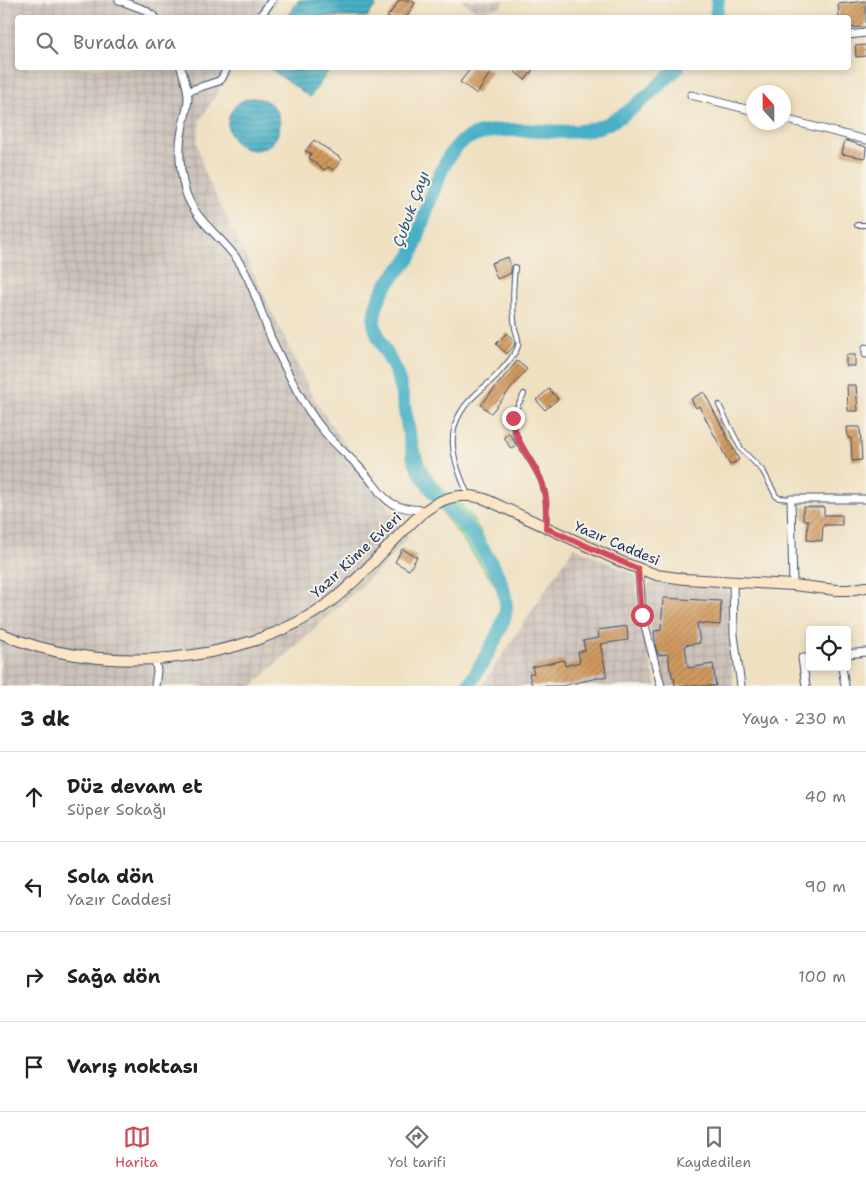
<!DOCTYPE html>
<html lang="tr">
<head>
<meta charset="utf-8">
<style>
	body { margin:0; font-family:"Shantell Sans",sans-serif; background:#f6f6f6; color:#202124 }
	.controls { position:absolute; right:15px; bottom:15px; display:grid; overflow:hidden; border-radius:5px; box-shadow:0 2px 8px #0003 }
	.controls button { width:45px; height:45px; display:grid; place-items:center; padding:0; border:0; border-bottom:1px solid #e0e0e0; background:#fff; color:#202124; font:25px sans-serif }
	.compass { position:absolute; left:746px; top:85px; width:45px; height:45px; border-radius:50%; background:#fff; box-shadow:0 2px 8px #0003; rotate:339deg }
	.stop { position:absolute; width:15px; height:15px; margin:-11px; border:4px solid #d1495b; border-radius:50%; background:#fff }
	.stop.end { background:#d1495b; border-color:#fff; box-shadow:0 1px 5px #0008 }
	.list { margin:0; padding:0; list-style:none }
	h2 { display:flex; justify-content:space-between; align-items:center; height:65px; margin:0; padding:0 20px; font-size:21px }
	h2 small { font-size:16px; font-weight:400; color:#757577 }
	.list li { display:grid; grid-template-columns:32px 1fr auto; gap:15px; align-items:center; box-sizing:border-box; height:90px; padding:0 20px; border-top:1px solid #e0e0e0 }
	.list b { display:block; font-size:19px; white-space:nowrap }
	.list p { margin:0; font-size:16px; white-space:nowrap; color:#757577 }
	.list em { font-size:16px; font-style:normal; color:#757577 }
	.icon { flex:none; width:28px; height:28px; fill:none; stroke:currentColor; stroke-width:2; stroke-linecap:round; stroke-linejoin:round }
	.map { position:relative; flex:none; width:866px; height:686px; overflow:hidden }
	.search { position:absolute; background:#fff; box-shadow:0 2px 8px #0003; left:15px; right:15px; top:15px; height:55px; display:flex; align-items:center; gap:12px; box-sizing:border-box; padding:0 18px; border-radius:5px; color:#757577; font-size:19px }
	.sheet { height:425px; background:#fff }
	nav { display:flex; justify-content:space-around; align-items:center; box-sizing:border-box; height:70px; border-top:1px solid #e0e0e0; background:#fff; font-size:14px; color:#757577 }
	nav a { display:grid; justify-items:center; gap:2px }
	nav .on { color:#d1495b }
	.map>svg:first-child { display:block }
</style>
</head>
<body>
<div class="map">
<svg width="866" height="686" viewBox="0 0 866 686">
	<defs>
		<pattern id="industrial-grid" width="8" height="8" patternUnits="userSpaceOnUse" patternTransform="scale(1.25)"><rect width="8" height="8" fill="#ccc2b9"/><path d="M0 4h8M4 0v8" fill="none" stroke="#afa7a1"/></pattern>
		<pattern id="grass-tufts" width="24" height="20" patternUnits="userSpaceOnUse" patternTransform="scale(1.25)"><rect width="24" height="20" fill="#87d796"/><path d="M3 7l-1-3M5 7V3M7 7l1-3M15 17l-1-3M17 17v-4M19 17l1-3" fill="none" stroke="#74b984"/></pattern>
		<pattern id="water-rules" width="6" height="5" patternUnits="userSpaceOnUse" patternTransform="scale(1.25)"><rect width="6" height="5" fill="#47b0c6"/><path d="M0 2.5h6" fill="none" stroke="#3a90a4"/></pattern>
		<pattern id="building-hatch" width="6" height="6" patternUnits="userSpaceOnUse" patternTransform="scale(1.25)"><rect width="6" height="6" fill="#d19a5e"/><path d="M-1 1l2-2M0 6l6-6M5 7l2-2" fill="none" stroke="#a97e51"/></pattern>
	</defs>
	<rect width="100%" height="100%" fill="#f7f3e8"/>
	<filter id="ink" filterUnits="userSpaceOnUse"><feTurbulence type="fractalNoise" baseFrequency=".02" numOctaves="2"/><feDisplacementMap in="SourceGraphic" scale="10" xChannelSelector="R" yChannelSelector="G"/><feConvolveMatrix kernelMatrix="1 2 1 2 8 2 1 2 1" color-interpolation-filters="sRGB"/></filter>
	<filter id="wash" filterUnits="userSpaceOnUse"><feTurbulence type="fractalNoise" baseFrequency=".0096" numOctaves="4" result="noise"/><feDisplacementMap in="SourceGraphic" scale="20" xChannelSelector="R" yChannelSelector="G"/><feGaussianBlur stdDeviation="1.12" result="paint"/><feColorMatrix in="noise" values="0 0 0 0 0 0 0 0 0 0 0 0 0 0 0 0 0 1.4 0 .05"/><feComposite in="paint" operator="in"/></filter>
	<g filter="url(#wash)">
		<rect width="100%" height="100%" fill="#efe0c1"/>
		<g fill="url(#industrial-grid)">
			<polygon points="0,0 277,0 266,17 18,18 18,68 234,68 200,120 197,142 204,171 315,401 408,537 384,565 252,686 0,686"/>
			<polygon points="460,0 505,0 500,7 478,12"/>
			<polygon points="574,547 635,575 637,602 656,686 482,686"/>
			<polygon points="650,583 727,589 732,596 731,656 733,686 663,686 647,619 642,592"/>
		</g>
		<path fill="url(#grass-tufts)" stroke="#51837a" d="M421,453C427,478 448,492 465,509C476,520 483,537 490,551C497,564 507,578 510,592C517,625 491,659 476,686H461C473,670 501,628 502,608C503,594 493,582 485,571C472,551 458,534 444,515C429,495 412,479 406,454Z"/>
		<g fill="url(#water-rules)" stroke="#317092">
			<polygon points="299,0 370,0 376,5 367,17 287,17"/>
			<polygon points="269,68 331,68 310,97"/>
			<circle cx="254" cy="124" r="26"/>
		</g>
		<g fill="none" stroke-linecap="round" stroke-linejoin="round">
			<g stroke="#47b0c6" stroke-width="14">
				<polyline points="716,18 718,0"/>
				<path d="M467,686C478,671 504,628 506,610C508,581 479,541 460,520C447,506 433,495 424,478C406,447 408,409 397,375C392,360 373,333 374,320C375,303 384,286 395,274C402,266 409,262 413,251C423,224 438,164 458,145C489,116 558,140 596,128C628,119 653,89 678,68"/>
			</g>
		</g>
		<g id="blocks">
			<g fill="url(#building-hatch)">
				<polygon points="399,0 410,0 415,3 406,18 387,18"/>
				<polygon points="866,1 866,27 848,28 848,18 839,18 838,4"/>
				<polygon points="866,45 866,56 856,57 855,46"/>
				<polygon points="471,68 486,68 491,71 477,94 460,82"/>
				<polygon points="517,68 530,68 533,70 525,80 514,71"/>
				<polygon points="314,140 342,159 334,170 328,167 324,170 309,158 311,153 305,151"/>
				<polygon points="845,140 866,147 865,158 842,154"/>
				<polygon points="508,257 511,267 511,273 497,279 491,263"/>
				<polygon points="507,333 515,342 514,346 507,354 496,344"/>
				<rect x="846" y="355" width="9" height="11"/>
				<polygon points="517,361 527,369 491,413 481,405"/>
				<polygon points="847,385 856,385 858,411 848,411"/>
				<polygon points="549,389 558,399 545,410 536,400"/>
				<polygon points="704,392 739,460 730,465 699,406 696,408 691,399"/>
				<polygon points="847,427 860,427 862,460 852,461 851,438 848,438"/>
				<polygon points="509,433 517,446 511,449 504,437"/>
				<polygon points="803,507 824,507 824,515 842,515 842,525 823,525 822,541 807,540 808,520 803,520"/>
				<polygon points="402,549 417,557 409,570 395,562"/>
				<polygon points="663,598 721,601 720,625 697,623 700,643 685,645 688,668 713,664 716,686 675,686 674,677 672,677 671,670 670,670 668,654 658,655 656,649 654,631 661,630"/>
				<polygon points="627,626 628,640 600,644 607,676 561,686 532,686 529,674 534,673 532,667 564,660 565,666 580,662 578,652 585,650 583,641 599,638 598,630"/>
			</g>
		</g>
	</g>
	<g filter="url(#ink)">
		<use href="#blocks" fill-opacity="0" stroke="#3b4a6d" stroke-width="1"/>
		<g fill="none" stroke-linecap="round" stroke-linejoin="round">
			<defs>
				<g id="lane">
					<polyline points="857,225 866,225"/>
					<path d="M524,394C520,402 514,410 513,419C512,441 535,463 542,483C547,497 547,511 546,525"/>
					<polyline points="719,405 741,449 763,471 776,496 779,498 791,499"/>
					<path d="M468,495C453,459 441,428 473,397C483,387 494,380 503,368C508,362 516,354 518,346C520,340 516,334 515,328C512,308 513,287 515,267"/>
				</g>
				<g id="street">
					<polyline points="119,0 145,10 156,18"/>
					<polyline points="259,18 272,0"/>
					<polyline points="848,35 866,33"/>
					<path d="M181,68C184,77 188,87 188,97C188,108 184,119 182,130C178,149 180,171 185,190C195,223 225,238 241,265C255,288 261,314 271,338C286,369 301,403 323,430C334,444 348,455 360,468C386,496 382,509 425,510"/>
					<polyline points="188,91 219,81 222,78 227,68"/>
					<polyline points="691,95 754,111"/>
					<polyline points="784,119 866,140"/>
					<polyline points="866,348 866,354"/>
					<polyline points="639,569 642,615 661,686"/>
					<polyline points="733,582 734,635 741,686"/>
					<polyline points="793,585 791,499 866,499"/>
					<polyline points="847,654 866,652"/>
					<polyline points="842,667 845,686"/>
					<polyline points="155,686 157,671 155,658"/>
					<polyline points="806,686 802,658 810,658"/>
				</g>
				<path id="secondary" d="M0,633C97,677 244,666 330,602C363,577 389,543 420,515C440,498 460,491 485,499L624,563L657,575L685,579L793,585L836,590H849L866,587"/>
			</defs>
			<use href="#lane" stroke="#3b4a6d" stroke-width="6"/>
			<use href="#street" stroke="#3b4a6d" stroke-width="9"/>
			<use href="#secondary" stroke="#3b4a6d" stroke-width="12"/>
			<use href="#lane" stroke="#fff" stroke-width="4"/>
			<use href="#street" stroke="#fff" stroke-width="7"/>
			<use href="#secondary" stroke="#fce5c4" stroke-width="10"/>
		</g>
	</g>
	<g fill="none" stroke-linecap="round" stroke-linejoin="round" filter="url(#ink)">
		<path stroke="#d1495b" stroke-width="6" d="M513,418C514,441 531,458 540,478C547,494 547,511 546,528L638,569L642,615"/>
	</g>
	<g text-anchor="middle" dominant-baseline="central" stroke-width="4" stroke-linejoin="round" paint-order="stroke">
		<g font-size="14" fill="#1b2f5e" stroke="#f7f3e8">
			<text transform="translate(617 543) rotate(23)">Yazır Caddesi</text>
			<text transform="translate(356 555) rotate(-43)">Yazır Küme Evleri</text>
		</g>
		<g font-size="15" font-style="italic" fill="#28567d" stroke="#f7f3e8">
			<text transform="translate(411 209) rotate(-70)">Çubuk Çayı</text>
		</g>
	</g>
</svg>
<div class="controls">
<button><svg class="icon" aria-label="locate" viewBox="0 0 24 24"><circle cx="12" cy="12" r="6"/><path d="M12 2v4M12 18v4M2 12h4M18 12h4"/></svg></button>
</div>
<svg class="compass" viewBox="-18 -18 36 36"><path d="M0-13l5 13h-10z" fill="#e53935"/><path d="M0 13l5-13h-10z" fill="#757577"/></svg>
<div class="stop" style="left:642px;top:615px"></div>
<div class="stop end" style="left:513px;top:418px"></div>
<div class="search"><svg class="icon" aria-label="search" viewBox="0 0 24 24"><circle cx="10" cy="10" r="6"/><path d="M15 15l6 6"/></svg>Burada ara</div>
</div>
<section class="sheet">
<h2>3 dk<small>Yaya · 230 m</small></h2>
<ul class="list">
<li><svg class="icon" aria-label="ahead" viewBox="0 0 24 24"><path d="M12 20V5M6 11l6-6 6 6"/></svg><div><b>Düz devam et</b><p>Süper Sokağı</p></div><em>40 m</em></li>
<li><svg class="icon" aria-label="left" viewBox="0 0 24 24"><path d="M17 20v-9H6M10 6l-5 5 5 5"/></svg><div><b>Sola dön</b><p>Yazır Caddesi</p></div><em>90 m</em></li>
<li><svg class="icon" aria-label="right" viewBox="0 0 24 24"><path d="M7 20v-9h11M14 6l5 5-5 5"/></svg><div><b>Sağa dön</b></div><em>100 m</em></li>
<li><svg class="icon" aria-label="arrive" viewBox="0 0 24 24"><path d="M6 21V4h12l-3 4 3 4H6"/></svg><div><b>Varış noktası</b></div></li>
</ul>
</section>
<nav>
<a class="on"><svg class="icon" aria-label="map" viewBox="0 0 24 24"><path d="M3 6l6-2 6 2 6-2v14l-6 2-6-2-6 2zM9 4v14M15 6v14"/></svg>Harita</a>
<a><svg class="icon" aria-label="directions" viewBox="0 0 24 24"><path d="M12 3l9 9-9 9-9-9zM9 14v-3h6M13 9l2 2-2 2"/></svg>Yol tarifi</a>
<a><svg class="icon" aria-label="saved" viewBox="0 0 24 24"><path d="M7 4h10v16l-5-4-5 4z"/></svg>Kaydedilen</a>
</nav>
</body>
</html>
